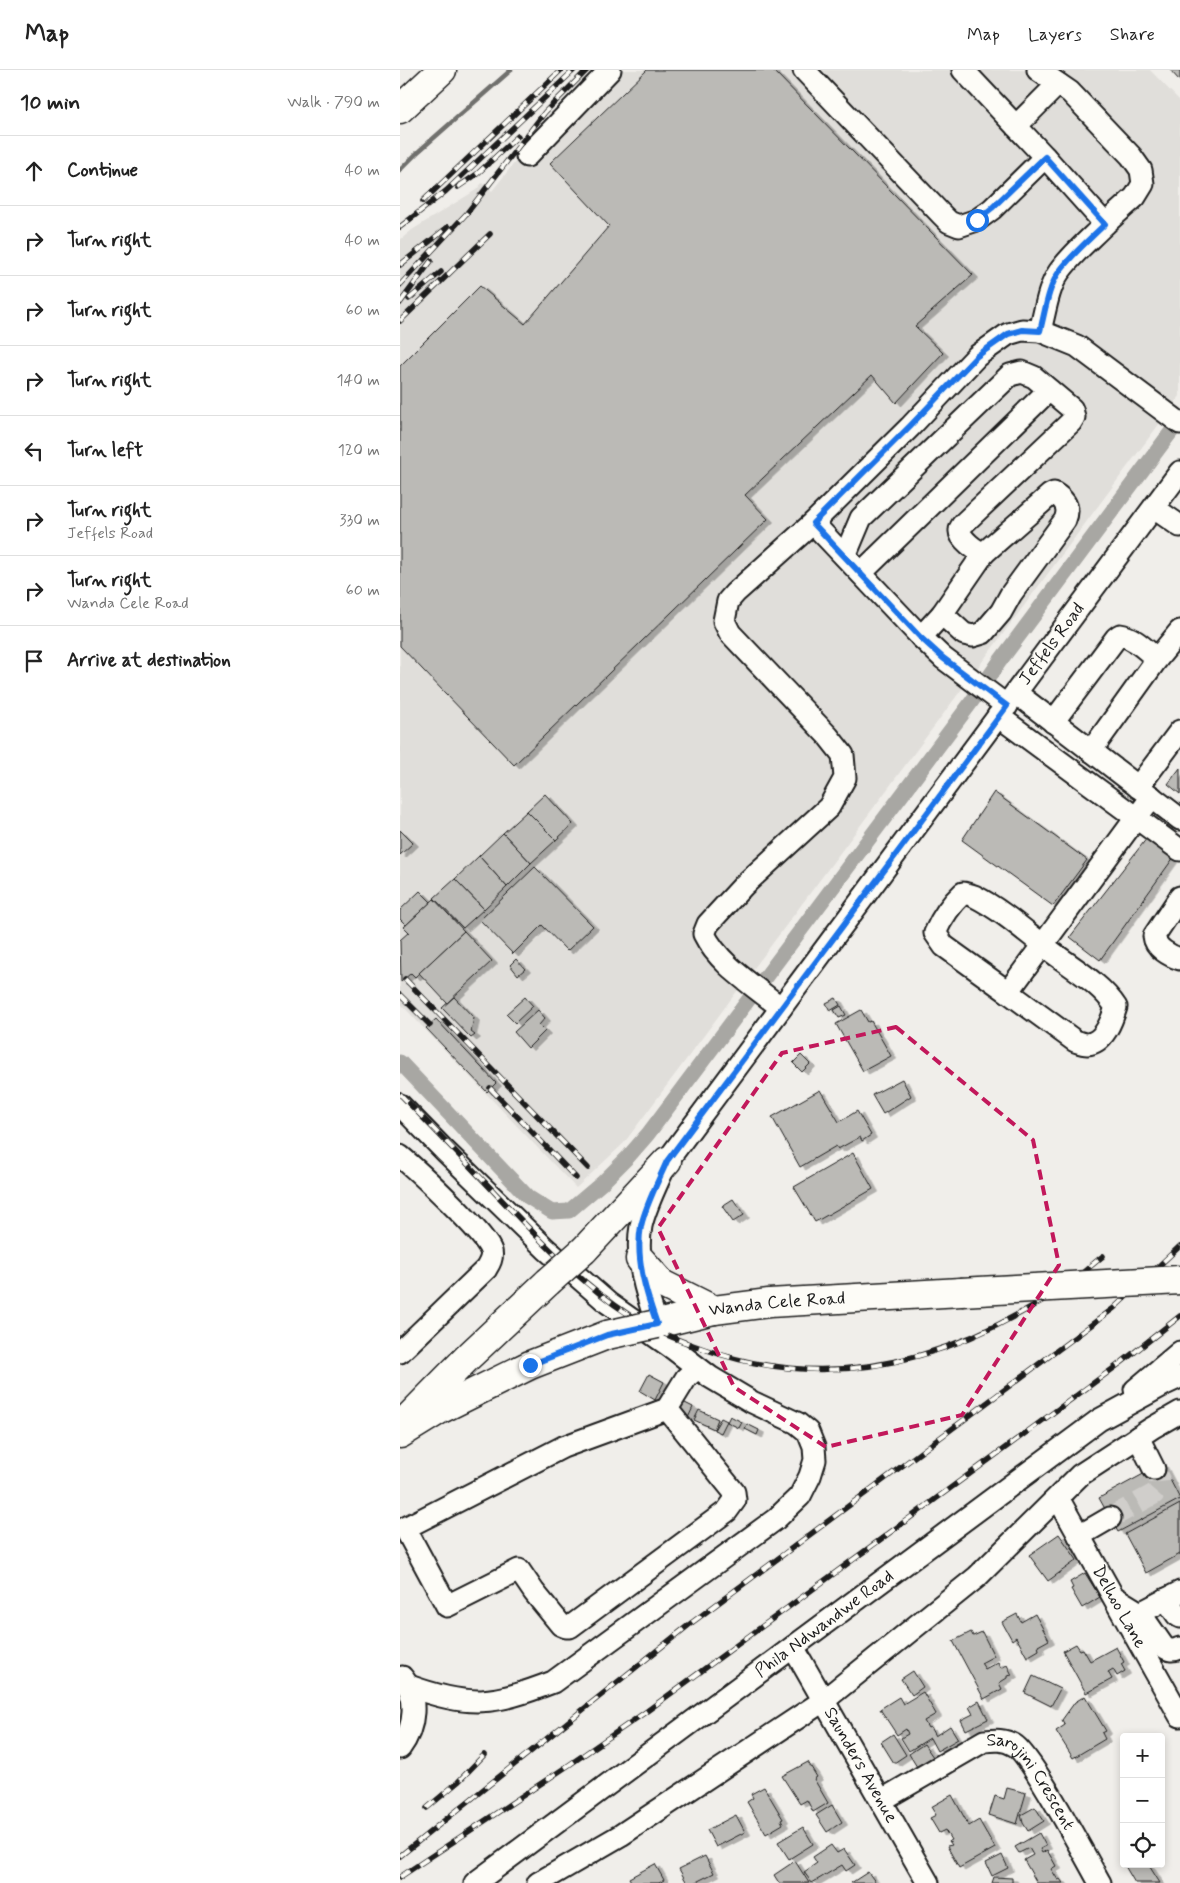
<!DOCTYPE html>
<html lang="en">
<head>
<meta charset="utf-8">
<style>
	body { margin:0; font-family:Mynerve,sans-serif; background:#f6f6f6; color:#222 }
	.controls { position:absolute; right:15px; bottom:15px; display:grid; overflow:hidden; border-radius:5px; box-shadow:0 2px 8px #0003 }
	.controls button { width:45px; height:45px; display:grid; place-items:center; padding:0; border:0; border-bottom:1px solid #e0e0e0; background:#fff; color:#222; font:25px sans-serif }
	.stop { position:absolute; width:15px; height:15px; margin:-11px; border:4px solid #1a73e8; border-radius:50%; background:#fff }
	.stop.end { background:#1a73e8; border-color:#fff; box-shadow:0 1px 5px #0008 }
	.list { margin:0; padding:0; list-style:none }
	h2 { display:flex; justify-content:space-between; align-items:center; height:65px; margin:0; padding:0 20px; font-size:21px }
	h2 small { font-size:16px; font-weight:400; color:#767676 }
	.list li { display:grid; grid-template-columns:32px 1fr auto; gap:15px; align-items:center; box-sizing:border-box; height:70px; padding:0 20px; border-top:1px solid #e0e0e0 }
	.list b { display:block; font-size:19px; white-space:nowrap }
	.list p { margin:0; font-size:16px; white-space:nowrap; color:#767676 }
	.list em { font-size:16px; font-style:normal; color:#767676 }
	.icon { flex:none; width:28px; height:28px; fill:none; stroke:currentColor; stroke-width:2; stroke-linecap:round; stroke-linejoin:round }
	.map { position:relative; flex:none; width:780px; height:1813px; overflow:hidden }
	header { display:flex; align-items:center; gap:30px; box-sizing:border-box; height:70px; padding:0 25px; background:#fff; border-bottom:1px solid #e0e0e0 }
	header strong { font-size:24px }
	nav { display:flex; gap:28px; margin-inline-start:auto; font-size:18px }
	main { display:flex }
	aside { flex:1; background:#fff }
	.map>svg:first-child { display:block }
</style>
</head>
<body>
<header>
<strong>Map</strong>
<nav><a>Map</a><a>Layers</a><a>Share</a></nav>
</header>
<main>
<aside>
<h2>10 min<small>Walk · 790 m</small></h2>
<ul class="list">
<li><svg class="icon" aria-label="ahead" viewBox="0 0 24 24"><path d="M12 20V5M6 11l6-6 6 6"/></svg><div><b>Continue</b></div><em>40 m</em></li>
<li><svg class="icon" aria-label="right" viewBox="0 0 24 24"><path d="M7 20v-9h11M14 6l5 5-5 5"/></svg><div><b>Turn right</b></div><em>40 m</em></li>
<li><svg class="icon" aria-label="right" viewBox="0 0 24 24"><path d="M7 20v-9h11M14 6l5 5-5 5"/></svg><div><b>Turn right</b></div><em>60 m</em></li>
<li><svg class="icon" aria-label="right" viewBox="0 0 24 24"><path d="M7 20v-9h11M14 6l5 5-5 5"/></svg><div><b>Turn right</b></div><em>140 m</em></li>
<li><svg class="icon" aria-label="left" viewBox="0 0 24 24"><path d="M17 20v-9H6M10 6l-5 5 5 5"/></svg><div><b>Turn left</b></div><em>120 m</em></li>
<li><svg class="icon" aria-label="right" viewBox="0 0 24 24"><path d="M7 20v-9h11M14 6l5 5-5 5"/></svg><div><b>Turn right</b><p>Jeffels Road</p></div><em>330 m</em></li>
<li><svg class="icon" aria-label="right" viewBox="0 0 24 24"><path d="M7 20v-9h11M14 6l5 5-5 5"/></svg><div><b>Turn right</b><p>Wanda Cele Road</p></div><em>60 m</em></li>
<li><svg class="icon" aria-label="arrive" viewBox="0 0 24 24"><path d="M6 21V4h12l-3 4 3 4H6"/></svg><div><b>Arrive at destination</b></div></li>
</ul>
</aside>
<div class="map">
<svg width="780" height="1813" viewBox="0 0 780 1813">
	<defs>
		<filter id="shadow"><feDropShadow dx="5.5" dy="3" stdDeviation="0" flood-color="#0004"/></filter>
	</defs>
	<rect width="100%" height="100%" fill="#f0eeea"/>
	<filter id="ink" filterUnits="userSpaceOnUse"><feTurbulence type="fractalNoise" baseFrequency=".02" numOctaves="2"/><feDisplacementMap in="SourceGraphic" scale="10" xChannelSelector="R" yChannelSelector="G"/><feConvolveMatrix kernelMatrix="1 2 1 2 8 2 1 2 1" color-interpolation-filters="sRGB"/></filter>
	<g filter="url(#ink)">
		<polygon fill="#e0deda" points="202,0 750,0 780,31 780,326 224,1073 176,1118 0,933 0,170 12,160 76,120 82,113 92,121 143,57"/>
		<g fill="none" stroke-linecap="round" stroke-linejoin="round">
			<polyline stroke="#706f6d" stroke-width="4.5" points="0,100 19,81 111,0"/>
			<polyline stroke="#a8a7a3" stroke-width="15" points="0,992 128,1127 152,1142 169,1141 202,1113 228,1087 248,1064 570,634 600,591 780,350"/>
		</g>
		<g fill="#bbbab6" stroke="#1c1c1c" filter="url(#shadow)">
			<polygon points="247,0 373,0 573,205 515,256 543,283 496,333 472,305 345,425 368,449 114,695 0,576 0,296 80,216 125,254 209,156 150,93"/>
			<polygon points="770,0 780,0 780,11"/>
			<polygon points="780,698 780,724 768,714"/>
			<polygon points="594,722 687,790 653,836 562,770"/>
			<polygon points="145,724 173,754 156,770 127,741"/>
			<polygon points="127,741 156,770 131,793 103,763"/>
			<polygon points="0,760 13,773 0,785"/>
			<polygon points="103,763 131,793 107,817 79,786"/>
			<polygon points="747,768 774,787 700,890 670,867"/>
			<polygon points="79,786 107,817 84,839 55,809"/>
			<polygon points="135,797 193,856 167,881 142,855 113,884 80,850"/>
			<polygon points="55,809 84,839 63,858 34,828"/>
			<polygon points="20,821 31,832 6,855 0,849 0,840"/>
			<polygon points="34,829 64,861 15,907 11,903 1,912 0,870 9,862 4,857"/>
			<polygon points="64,861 92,891 47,933 19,903"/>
			<polygon points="116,889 125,899 118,905 110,895"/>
			<polygon points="54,927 74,948 71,962 75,965 71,968 42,938"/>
			<polygon points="125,927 133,936 115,953 106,944"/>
			<polygon points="436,928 440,935 430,941 426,933"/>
			<polygon points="441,936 446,945 439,948 434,940"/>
			<polygon points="138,940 145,948 139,955 145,961 128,978 114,962"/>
			<polygon points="461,940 468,952 471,951 491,986 463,1001 436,954"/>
			<polygon points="36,949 96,1013 87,1022 26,958"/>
			<polygon points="401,985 410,994 402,1002 393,993"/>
			<polygon points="502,1009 511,1026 483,1044 472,1025"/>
			<polygon points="420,1020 439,1052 457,1041 471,1065 462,1071 460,1067 438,1079 436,1076 400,1097 372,1047"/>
			<polygon points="453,1083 473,1119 415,1152 394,1117"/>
			<polygon points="333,1129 344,1145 333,1152 322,1136"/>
			<polygon points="249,1304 264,1312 255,1330 240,1321"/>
			<polygon points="281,1331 293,1337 288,1348 276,1342"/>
			<polygon points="299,1340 318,1349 314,1359 294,1350"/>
			<polygon points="330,1346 342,1352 339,1358 327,1352"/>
			<polygon points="321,1348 327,1351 321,1363 314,1360"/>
			<polygon points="347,1354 359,1360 357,1365 345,1359"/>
			<polygon points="762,1394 780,1429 718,1462 699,1428"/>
			<polygon points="780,1434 780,1484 746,1503 725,1464"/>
			<polygon points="659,1464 677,1490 648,1511 629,1485"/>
			<polygon points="685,1503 700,1527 682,1538 671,1519 673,1518 670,1512"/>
			<polygon points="617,1544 621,1552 635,1544 649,1570 638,1576 639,1580 627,1587 616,1567 612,1570 602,1552"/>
			<polygon points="571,1562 573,1566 582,1562 594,1586 581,1593 585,1599 598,1592 601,1598 607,1595 612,1605 607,1606 607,1608 599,1613 602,1619 584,1629 553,1571"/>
			<polygon points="676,1574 680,1580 683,1579 690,1591 716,1577 724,1592 721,1594 725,1601 717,1606 713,1599 708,1602 712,1609 686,1623 663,1581"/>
			<polygon points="513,1601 523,1617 512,1625 501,1609"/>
			<polygon points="633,1606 660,1619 651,1636 625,1623"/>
			<polygon points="523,1622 536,1644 524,1651 528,1658 530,1657 535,1666 550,1656 558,1669 537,1681 530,1668 509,1681 501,1668 508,1664 506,1659 497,1665 480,1639 499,1627 503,1634"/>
			<polygon points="685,1626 706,1661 702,1663 705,1669 673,1688 656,1661 665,1655 662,1650 675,1632"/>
			<polygon points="579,1631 588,1649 566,1660 561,1650 573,1644 569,1637"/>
			<polygon points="493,1664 506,1685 494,1693 481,1672"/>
			<polygon points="524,1674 533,1687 517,1697 509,1684"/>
			<polygon points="408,1692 417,1707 414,1709 428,1733 413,1742 407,1730 400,1734 382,1706"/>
			<polygon points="364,1717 383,1749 381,1750 383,1754 366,1764 347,1732 353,1728 351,1724"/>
			<polygon points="607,1718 626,1723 617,1754 589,1745 595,1726 604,1729"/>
			<polygon points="552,1725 569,1756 579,1750 595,1778 559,1798 547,1776 552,1775 549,1771 551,1770 545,1760 539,1763 530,1748 536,1745 531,1737"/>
			<polygon points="432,1735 442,1752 427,1762 416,1745"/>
			<polygon points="635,1737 644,1751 628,1761 623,1753 621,1745"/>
			<polygon points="336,1745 345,1762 316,1777 307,1760"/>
			<polygon points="403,1757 413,1774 389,1789 378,1772"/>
			<polygon points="639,1763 646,1776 640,1779 642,1783 647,1780 656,1796 651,1799 658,1810 660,1809 663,1813 637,1813 624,1790 633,1785 629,1778 619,1783 615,1777"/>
			<polygon points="431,1775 437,1783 444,1779 455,1795 446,1801 442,1795 412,1813 404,1802 417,1793 413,1787"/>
			<polygon points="602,1785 608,1798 592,1806 586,1793"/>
			<polygon points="305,1786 314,1803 294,1813 287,1813 279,1799"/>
			<polygon points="395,1791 409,1813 379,1813 374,1805"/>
			<polygon points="255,1794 264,1810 259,1813 232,1813 229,1808"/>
			<polygon points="728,1794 748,1794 760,1813 735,1813 725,1796"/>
			<polygon points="468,1802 476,1813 451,1813"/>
			<polygon points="594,1807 612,1808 612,1813 592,1813"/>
		</g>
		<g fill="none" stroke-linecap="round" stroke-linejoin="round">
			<path stroke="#d0cecb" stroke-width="21" stroke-dasharray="21 11" stroke-linecap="butt" d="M710,1448L754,1424C764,1414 760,1410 754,1399"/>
			<defs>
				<g id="minor">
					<polyline points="404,0 541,144 549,152 559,156 577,150 592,139 645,87"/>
					<path d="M563,0L645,87L705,154C690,169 672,184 659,202C648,218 645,242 640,261"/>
					<polyline points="638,0 670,22 731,86 741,100 743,114 735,127 705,154"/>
					<polyline points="616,56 658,14"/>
					<polyline points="127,86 210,0"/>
					<polyline points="754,438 780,456"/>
					<polyline points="413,453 521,567 543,588 607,636"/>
					<path d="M445,486L461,448L610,305L622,302L634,307L672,339L674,347L671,352L564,453C562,455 560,458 560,461C559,468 578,483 584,483L650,425L654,423C665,430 670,438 665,450L611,524L601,542L583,563L573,566L564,564L542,544"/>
					<polyline points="461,503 649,320"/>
					<polyline points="521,567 542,544 584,483"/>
					<polyline points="757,589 780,561"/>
					<polyline points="616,623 780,749"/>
					<polyline points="598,646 780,780"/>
					<path d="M653,652L716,568L720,565C734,567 746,580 757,589L691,681"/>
					<polyline points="738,717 780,661"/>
					<path d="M780,827L754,866C755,878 770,886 780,889"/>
					<path d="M608,922L675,971C678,972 683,974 687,974C704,973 712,950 716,937C701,914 673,898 652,882C627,863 602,840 574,826C570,824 567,824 563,823C550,835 542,847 535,863L544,876L608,922L736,748L752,727"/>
					<path d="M381,938C355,916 319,895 304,864L308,854L344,815L429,737L445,708L443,685L428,666L330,563L324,551L328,531L335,523L413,453L510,357L577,286L608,264L622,260L640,261L677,276L780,353"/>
					<path d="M0,1035L45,1081L146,1179L208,1233L275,1280L310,1307L352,1332L397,1353L408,1362L414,1377L415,1390L410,1406L400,1426L376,1449L153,1612C93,1635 70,1638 9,1616"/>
					<path d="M0,1086C17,1100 86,1164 91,1181C93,1188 89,1194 86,1199L0,1282"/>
					<path id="s1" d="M257,1254C246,1223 235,1189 241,1156C246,1134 258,1112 267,1091L780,402"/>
					<polyline points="735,1320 780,1282"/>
					<polyline points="267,1339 334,1422 335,1430 327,1441 170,1557 166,1557 161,1555 134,1522 119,1500 47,1536 5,1458 163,1377 267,1339 286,1308 297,1298"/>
					<polyline points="738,1367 754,1399"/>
					<path id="s2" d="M658,1428L780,1646"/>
					<polyline points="679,1466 710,1448"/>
					<polyline points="714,1527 740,1543 780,1522"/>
					<polyline points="766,1529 777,1545 780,1547"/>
					<path d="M740,1543L763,1576C769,1581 773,1581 780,1578"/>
					<path id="s3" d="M393,1577L528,1813"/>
					<path d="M0,1678C15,1658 19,1627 2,1607"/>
					<path id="s4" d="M482,1730L584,1671C595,1670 604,1669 614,1675C631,1684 687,1790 700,1813"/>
					<path id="s5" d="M75,1813L699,1350L765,1314L780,1307"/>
					<polyline points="138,1813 221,1765 423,1631 577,1507 680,1405 752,1358 780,1342"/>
				</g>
				<g id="major">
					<polyline points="184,1180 267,1091"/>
					<polyline points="240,1189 262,1214 314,1240"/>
					<path id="s6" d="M257,1254L314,1240L369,1233L561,1222"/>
					<polyline points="10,1346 68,1287 148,1212"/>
					<polyline points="0,1364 39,1340 130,1295 207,1265"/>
				</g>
				<polyline id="highway" points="0,39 42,0"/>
			</defs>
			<use href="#minor" stroke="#1c1c1c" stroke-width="25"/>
			<use href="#major" stroke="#1c1c1c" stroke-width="31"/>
			<use href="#highway" stroke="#1c1c1c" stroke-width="31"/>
			<use href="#minor" stroke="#fdfcf7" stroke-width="21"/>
			<use href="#major" stroke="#fdfcf7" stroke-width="28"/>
			<use href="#highway" stroke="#fdfcf7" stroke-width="28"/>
			<defs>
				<g id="rail">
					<polyline points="58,117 77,104 118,66"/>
					<polyline points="23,131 161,0"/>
					<polyline points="0,157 46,121 174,0"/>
					<polyline points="0,195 48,157"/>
					<polyline points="0,215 67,143 145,42 187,0"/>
					<polyline points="9,229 41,202"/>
					<polyline points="0,233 31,191"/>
					<polyline points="0,251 90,164"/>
					<polyline points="5,909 188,1098"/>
					<polyline points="0,925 30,955"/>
					<polyline points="90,1018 176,1108"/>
					<path d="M0,1024C33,1058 66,1092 98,1126C139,1169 181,1214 231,1246C254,1261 278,1270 304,1279C419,1320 528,1297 631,1237C641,1231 651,1226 660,1220C675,1210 689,1197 703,1186"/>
					<polyline points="27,1738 58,1712 84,1685"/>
					<polyline points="0,1786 290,1554 714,1238 780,1176"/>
					<polyline points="0,1807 169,1695 247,1641 722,1292 780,1246"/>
				</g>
			</defs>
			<use href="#rail" stroke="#1c1c1c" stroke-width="5.5"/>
			<use href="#rail" stroke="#fdfcf7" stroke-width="4" stroke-dasharray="11" stroke-linecap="butt"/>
			<defs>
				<g id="major-bridge">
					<polyline points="148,1212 184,1180"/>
					<polyline points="561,1222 780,1210"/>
					<polyline points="207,1265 257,1254"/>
				</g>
			</defs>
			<use href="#major-bridge" stroke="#1c1c1c" stroke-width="31" stroke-linecap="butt"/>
			<use href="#major-bridge" stroke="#fdfcf7" stroke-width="28"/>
		</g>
	</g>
	<g fill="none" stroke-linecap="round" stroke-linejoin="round" filter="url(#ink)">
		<path stroke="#1a73e8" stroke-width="6" d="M130,1295L207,1265L257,1254C246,1223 235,1189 241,1156C246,1134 258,1112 267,1091L607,636L543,588L520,567L413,453L510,356L577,286L608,264L622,260L640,261C645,242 648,218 659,202C672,184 690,169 705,154L645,87L592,138L577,150"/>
	</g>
	<path fill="none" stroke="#c2185b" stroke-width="4" stroke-dasharray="10 6" stroke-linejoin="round" d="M496,957L633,1070L659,1195L562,1345L426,1377L334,1317L258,1158L382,983Z"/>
	<g text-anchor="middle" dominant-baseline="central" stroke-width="5" stroke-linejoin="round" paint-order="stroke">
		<g font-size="18" fill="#1c1c1c" stroke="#fdfcf7">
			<text stroke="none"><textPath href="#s1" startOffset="815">Jeffels Road</textPath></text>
			<text stroke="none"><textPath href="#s6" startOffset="122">Wanda Cele Road</textPath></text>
			<text stroke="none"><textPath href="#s2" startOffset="125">Delhoo Lane</textPath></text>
			<text stroke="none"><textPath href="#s5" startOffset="435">Phila Ndwandwe Road</textPath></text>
			<text stroke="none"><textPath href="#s3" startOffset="136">Saunders Avenue</textPath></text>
			<text stroke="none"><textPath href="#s4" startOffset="185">Sarojini Crescent</textPath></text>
		</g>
	</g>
</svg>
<div class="controls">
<button>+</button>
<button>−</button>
<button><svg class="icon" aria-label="locate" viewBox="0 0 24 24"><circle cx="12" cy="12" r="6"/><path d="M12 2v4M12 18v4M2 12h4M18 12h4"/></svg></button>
</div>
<div class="stop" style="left:577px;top:150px"></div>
<div class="stop end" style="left:130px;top:1295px"></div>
</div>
</main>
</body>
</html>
